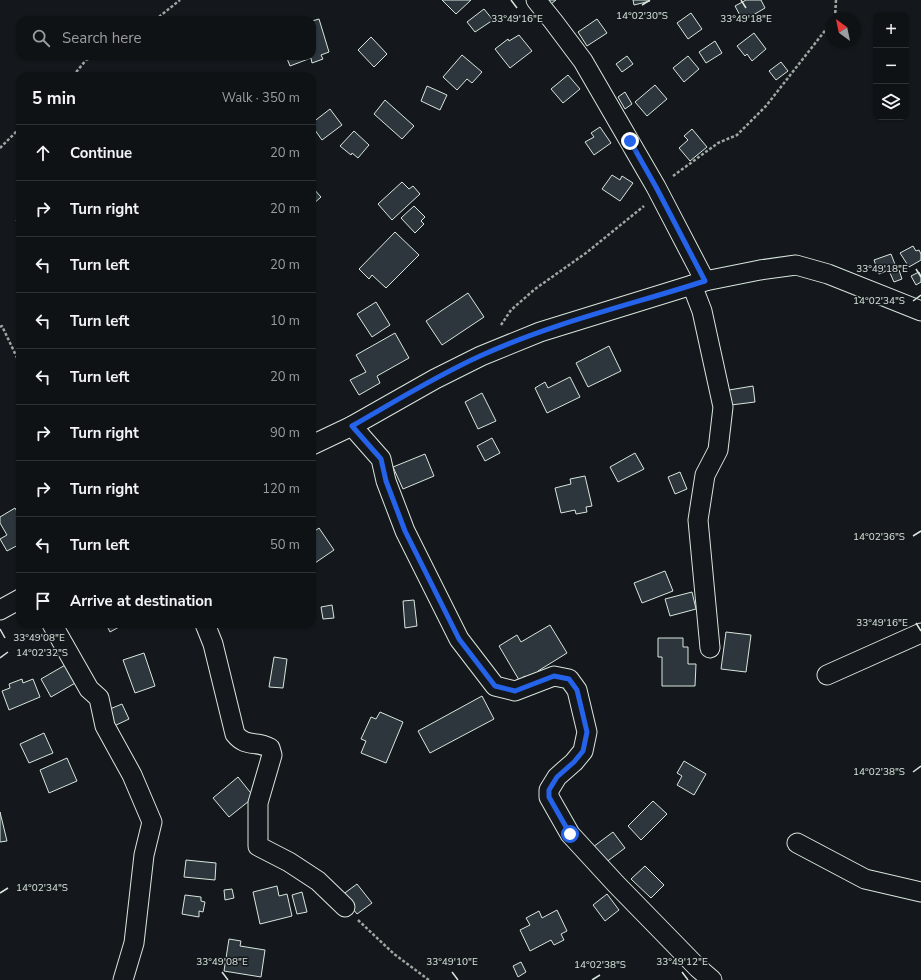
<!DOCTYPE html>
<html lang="en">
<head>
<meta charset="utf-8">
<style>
	body { margin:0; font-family:"Nunito Sans",sans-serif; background:#181b1e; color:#f1f3f6 }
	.controls { position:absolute; right:12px; top:12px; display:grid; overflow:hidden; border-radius:8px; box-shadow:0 1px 3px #0004 }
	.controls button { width:36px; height:36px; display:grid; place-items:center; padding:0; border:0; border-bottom:1px solid #2f3234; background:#0f1215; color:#f1f3f6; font:20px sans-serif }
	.compass { position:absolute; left:825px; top:12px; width:36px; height:36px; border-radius:50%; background:#0f1215; box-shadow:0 1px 3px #0004; rotate:327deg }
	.stop { position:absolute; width:12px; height:12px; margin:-9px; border:3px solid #2563eb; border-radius:50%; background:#fff }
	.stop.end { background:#2563eb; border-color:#fff; box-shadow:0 1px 4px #0008 }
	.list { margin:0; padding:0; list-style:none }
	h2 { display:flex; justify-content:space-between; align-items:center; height:52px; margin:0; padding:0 16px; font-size:17px }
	h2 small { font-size:13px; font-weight:400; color:#9b9ea0 }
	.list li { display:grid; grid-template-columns:26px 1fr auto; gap:12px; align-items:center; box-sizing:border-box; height:56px; padding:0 16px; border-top:1px solid #2f3234 }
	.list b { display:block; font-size:15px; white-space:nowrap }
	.list em { font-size:13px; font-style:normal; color:#9b9ea0 }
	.icon { flex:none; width:22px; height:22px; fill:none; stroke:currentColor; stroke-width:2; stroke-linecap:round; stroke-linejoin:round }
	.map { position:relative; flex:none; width:921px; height:980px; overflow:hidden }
	.search { position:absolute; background:#0f1215; box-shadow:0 1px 3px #0004; left:16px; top:16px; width:300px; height:44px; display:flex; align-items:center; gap:10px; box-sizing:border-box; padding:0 14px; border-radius:12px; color:#9b9ea0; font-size:15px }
	.panel { position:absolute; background:#0f1215; box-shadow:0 1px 3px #0004; left:16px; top:72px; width:300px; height:556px; border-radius:12px }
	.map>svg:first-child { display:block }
</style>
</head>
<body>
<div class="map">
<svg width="921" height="980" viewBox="0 0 921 980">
	<rect width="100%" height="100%" fill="#14181c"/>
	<g fill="#2c363c" stroke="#d8e6dc">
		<polygon points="442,0 471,0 456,14"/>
		<polygon points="547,0 556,0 551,4"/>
		<polygon points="633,0 649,0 650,1 634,5"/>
		<polygon points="746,0 761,0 765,8 743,21 735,6"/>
		<polygon points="484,9 493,20 475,32 467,22"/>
		<polygon points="691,13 702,29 688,39 677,23"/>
		<polygon points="319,19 329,52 321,55 323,59 312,63 311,58 290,66 286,56 312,56 312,21"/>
		<polygon points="597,19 607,33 587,46 578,32"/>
		<polygon points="754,33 766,49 752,61 747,54 745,56 737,46"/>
		<polygon points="519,35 532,51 510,68 495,49 508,39 509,41"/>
		<polygon points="371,37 387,54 374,67 358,50"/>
		<polygon points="715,41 722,53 706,63 699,52"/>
		<polygon points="462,55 482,72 472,83 467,79 457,90 443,77"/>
		<polygon points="627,56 633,64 622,72 616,64"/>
		<polygon points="688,56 699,69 684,82 673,68"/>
		<polygon points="781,62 788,71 776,80 769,71"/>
		<polygon points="568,75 580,89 563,103 551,89"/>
		<polygon points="655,85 667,99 647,116 635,102"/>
		<polygon points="427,86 447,95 440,110 421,101"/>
		<polygon points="625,92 632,104 625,109 618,97"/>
		<polygon points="385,100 414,126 402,139 374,114"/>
		<polygon points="330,109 342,125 322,140 312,126 312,123"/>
		<polygon points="600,127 611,143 594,155 585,142 594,137 591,133"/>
		<polygon points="692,129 707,147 690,161 679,148 688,140 684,136"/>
		<polygon points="354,131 369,145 358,158 352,153 351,155 340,146"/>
		<polygon points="612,175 620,180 622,176 633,183 620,201 602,189"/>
		<polygon points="402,182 409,189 413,186 420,194 392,220 378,204"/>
		<polygon points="312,187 321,197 312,205"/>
		<polygon points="414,206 425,217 421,221 424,224 415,233 401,218"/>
		<polygon points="20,214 20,224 16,221"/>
		<polygon points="395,232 419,255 386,288 372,275 369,279 359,269"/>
		<polygon points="913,246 916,251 919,250 921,254 921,260 909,267 900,253"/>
		<polygon points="891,254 896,267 879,274 874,260"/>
		<polygon points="899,270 902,279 894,282 890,273"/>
		<polygon points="919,272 921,276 921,282 916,285 911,276"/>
		<polygon points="468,293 484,317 442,345 426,321"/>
		<polygon points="376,302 390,325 372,337 357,314"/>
		<polygon points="395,333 409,358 377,376 380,383 359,395 350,380 366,372 356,355"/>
		<polygon points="609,346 621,371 588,387 576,363"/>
		<polygon points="570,377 580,397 547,413 535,388 545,382 548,388"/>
		<polygon points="753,386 755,402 731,405 729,390"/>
		<polygon points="482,393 496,421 478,429 465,402"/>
		<polygon points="492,438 500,453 485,461 477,446"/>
		<polygon points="635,453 644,469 618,482 610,467"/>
		<polygon points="425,454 434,476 403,489 393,467"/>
		<polygon points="680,472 687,489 675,494 668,477"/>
		<polygon points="585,476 592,506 586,507 587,512 576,514 575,510 561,513 555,488 571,484 570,479"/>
		<polygon points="15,508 20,517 20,544 7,551 0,539 7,535 0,523 0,517"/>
		<polygon points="319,528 334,550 312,565 312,533"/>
		<polygon points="665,571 673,591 642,603 634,583"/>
		<polygon points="692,592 696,609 670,616 665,599"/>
		<polygon points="414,600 417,626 405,628 403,601"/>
		<polygon points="332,605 334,618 323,619 321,607"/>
		<polygon points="106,624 120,624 121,626 110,632"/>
		<polygon points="550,625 567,653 538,671 540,674 528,681 525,676 519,680 499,646 517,635 521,642"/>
		<polygon points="726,632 751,635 746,672 721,669"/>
		<polygon points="658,638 683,638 683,647 688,647 688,664 696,664 695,686 662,686 662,657 658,657"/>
		<polygon points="144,653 155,686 135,693 123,660"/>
		<polygon points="274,657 287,659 283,688 269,687"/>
		<polygon points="67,664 77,682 51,697 41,679"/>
		<polygon points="22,679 23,683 33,679 40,697 9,710 2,691 10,688 9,684"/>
		<polygon points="482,696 494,719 430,753 418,731"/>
		<polygon points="122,704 129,719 112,727 105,711"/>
		<polygon points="380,712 403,722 386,763 361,753 366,741 361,739 371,717 376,719"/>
		<polygon points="44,733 53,753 29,763 20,744"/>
		<polygon points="67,758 77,781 49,793 40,770"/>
		<polygon points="684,761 706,774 694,795 677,785 682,776 677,773"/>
		<polygon points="238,777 254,797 229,817 213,798"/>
		<polygon points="653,801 667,814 641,840 628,826"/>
		<polygon points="0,812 7,841 0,842"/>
		<polygon points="613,832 625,848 605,863 593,847"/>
		<polygon points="186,860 216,863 215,880 184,877"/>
		<polygon points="645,866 664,885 651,898 631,879"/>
		<polygon points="357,884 372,903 357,914 342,895"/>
		<polygon points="277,886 279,896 287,894 292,916 260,924 253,892"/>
		<polygon points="232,889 234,898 225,900 224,890"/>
		<polygon points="302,892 307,912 297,914 292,895"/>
		<polygon points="607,894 619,910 605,921 593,905"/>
		<polygon points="185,895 201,897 201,901 205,902 203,912 199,911 199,917 182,914"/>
		<polygon points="557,910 567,931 561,934 564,940 554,945 551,940 530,951 520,930 530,925 526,918 539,911 542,918"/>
		<polygon points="229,939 241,941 240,946 265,950 261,977 224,971"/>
		<polygon points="521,962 526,972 518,977 513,966"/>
	</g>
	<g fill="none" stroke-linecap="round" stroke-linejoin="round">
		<defs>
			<g id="street">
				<polyline points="536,0 553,21 583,61 656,187 705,281"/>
				<polyline points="692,285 702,311 723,407 718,450 705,475 698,520 710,648"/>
				<polyline points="352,426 381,459 386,481 405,531 459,639 495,686 515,691 554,676 569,679 577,690 587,732 583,751 574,762 557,777 549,790 549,797 570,834 616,884 698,968 712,980"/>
				<polyline points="312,445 352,426 435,379 481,356 540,332 705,281 760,270 796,265 828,274 921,311"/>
				<polyline points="0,610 20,599"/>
				<polyline points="52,624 89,689 99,698 105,726 132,775 152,822 144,855 134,943 123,980"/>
				<path d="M205,624L213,644L235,734C246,748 256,740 270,748L272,755L258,803V846L289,862L318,881L345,907"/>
				<polyline points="827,675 921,633"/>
				<polyline points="797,843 865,879 921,892"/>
			</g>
		</defs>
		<use href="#street" stroke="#d8e6dc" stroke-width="21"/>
		<g stroke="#9da8a2" stroke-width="2.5" stroke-dasharray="3 2" stroke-linecap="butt">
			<polyline points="835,18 836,0"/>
			<polyline points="155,20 180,0"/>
			<polyline points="73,76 86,60 97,56"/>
			<polyline points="0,148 20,128"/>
			<polyline points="673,176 718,143 737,135 766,106 831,23"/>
			<polyline points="501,325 511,310 535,289 586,253 644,206"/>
			<polyline points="0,327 2,326 20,364"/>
			<polyline points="358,920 394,954 429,980"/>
		</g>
		<use href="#street" stroke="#14181c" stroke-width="19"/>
	</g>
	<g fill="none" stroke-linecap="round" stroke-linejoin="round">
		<path stroke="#2563eb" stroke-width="5" d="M570,834L549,797V790L557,777L574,762L583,751L587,732L577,690L569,679L554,676L515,691L495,686L459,639L405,531L386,481L381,459L352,426C394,402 436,376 480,356C552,323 630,305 705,281L656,187L630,141"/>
	</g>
	<path fill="none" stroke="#d8e6dc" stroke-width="1.5" d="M511,0L517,8M741,0L746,8M642,5L650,0M916,269L921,277M913,301L921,295M913,536L921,531M916,623L921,631M0,629L5,638M0,658L8,652M913,772L921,766M0,893L8,888M222,972L228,980M452,972L458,980M682,972L688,980M592,980L600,975"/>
	<g font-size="10" text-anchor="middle" fill="#d8e6dc" stroke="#14181c" stroke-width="3" stroke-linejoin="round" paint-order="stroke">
		<text x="642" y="19">14°02'30"S</text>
		<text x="517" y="22">33°49'16"E</text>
		<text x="746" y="22">33°49'18"E</text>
		<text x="882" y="272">33°49'18"E</text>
		<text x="879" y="304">14°02'34"S</text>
		<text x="879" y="540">14°02'36"S</text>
		<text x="882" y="626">33°49'16"E</text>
		<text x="39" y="641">33°49'08"E</text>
		<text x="42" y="656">14°02'32"S</text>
		<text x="879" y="775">14°02'38"S</text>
		<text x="42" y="891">14°02'34"S</text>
		<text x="222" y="965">33°49'08"E</text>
		<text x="452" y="965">33°49'10"E</text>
		<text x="682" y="965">33°49'12"E</text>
		<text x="600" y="968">14°02'38"S</text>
	</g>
</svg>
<div class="controls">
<button>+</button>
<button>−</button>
<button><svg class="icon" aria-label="layers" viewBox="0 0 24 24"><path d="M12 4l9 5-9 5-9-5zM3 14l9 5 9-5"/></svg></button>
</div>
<svg class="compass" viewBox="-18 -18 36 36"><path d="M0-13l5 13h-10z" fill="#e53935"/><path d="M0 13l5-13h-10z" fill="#9b9ea0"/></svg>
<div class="stop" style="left:570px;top:834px"></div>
<div class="stop end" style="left:630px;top:141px"></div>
<div class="search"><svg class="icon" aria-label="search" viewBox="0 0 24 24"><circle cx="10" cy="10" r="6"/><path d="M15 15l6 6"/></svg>Search here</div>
<section class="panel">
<h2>5 min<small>Walk · 350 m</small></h2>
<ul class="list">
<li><svg class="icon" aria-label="ahead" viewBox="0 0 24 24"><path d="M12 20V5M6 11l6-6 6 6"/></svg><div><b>Continue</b></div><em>20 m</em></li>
<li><svg class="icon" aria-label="right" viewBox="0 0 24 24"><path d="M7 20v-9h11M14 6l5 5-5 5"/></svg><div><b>Turn right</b></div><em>20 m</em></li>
<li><svg class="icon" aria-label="left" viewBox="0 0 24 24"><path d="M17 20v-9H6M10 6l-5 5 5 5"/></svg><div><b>Turn left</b></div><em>20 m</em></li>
<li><svg class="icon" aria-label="left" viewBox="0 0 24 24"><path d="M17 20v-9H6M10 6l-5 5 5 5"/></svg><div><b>Turn left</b></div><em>10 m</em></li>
<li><svg class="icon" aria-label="left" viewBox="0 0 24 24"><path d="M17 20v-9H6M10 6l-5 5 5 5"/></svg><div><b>Turn left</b></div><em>20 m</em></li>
<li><svg class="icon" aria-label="right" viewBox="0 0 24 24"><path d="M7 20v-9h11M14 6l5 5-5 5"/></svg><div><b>Turn right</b></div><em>90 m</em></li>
<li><svg class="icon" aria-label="right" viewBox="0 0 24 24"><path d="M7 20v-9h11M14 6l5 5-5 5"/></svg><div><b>Turn right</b></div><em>120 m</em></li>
<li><svg class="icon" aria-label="left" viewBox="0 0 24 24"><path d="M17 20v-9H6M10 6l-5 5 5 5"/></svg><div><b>Turn left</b></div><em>50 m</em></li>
<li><svg class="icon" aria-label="arrive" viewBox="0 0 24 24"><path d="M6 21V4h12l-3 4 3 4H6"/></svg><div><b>Arrive at destination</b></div></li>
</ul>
</section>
</div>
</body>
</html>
